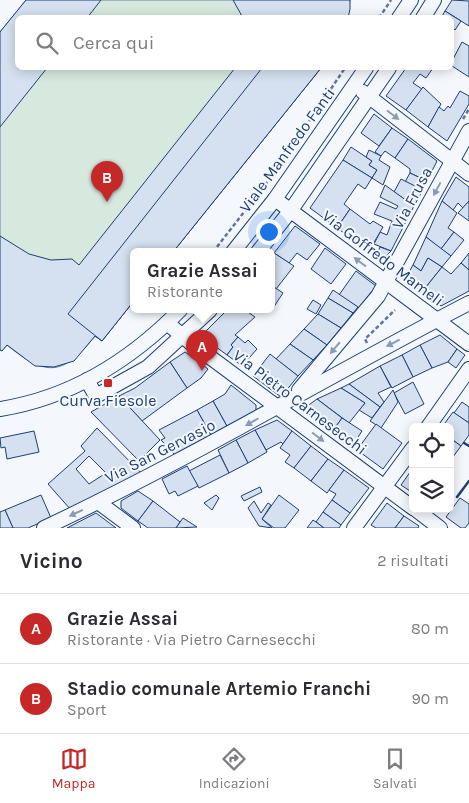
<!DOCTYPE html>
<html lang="it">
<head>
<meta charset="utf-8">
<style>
	body { margin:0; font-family:Karla,sans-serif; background:#f2f2f3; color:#2b2b33 }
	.controls { position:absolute; right:15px; bottom:15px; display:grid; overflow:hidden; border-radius:8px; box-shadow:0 2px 12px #0003 }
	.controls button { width:45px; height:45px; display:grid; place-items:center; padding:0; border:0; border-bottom:1px solid #e1e1e2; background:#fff; color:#2b2b33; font:25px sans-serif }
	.you { position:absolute; left:268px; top:231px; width:18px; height:18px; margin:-12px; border:4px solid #fff; border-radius:50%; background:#1a73e8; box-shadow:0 0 0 8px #1a73e833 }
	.badge { display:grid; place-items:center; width:32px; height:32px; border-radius:50%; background:#c62828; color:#fff; font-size:16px; font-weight:700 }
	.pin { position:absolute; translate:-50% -41px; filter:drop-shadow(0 1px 2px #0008) }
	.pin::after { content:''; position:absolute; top:26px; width:18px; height:15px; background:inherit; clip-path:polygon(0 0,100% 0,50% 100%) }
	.popup { position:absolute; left:130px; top:248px; width:145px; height:65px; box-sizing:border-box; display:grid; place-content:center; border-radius:8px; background:#fff; filter:drop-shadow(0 1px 4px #0005); font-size:16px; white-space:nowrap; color:#7c7c81 }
	.popup b { font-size:19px; color:#2b2b33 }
	.popup::after { content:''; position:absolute; left:50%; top:100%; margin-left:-10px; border:10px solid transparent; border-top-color:#fff }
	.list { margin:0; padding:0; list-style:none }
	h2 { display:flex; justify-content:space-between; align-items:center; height:65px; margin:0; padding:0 20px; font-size:21px }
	h2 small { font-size:16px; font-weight:400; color:#7c7c81 }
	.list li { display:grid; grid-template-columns:32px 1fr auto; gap:15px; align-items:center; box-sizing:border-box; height:70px; padding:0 20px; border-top:1px solid #e1e1e2 }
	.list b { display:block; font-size:19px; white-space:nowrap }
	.list p { margin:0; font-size:16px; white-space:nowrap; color:#7c7c81 }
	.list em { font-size:16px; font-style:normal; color:#7c7c81 }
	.icon { flex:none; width:28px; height:28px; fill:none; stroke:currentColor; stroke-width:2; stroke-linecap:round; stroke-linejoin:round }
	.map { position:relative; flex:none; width:469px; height:528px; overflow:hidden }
	.search { position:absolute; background:#fff; box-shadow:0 2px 12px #0003; left:15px; right:15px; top:15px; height:55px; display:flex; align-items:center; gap:12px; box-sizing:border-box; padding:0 18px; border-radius:8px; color:#7c7c81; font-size:19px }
	.sheet { height:205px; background:#fff }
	nav { display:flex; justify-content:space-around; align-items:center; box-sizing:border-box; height:70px; border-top:1px solid #e1e1e2; background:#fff; font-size:14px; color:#7c7c81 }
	nav a { display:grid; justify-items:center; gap:2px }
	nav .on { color:#c62828 }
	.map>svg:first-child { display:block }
</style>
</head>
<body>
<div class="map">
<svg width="469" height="528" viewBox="0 0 469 528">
	<rect width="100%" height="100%" fill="#f4f7fb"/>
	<path fill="#d7e8df" stroke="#687fa3" d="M26,0H350L348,17L18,18V68H321L173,252H133V302L102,341L95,336C64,375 47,378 7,345L2,351L0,350V32Z"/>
	<g fill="#d5e0f0" stroke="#1d3f73" fill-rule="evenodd">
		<polygon points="26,0 101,0 87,18 18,18 18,68 47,68 0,127 0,32"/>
		<polygon points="233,0 350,0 350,9 348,18 243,18"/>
		<polygon points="452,0 469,1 469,26 445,11"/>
		<polygon points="445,11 461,21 455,30 452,27 452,18 441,18"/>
		<polygon points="462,42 469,46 469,77 452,66 452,61"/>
		<polygon points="235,68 321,68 173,252 133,252 133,302 102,341 95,336 74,361 54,367 35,366 7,345 2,351 0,350 0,236 29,254 51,260 72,259 79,265"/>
		<polygon points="262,68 321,68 173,252 133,252 133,302 102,341 68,314"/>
		<polygon points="406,68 433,68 426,78 420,74 413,83 422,89 406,110 386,96"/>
		<polygon points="423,87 441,104 428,127 406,110"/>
		<polygon points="460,91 469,96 469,104 447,141 428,127 439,107 444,111 448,106 450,108"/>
		<polygon points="374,114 392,128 379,146 361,133"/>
		<polygon points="392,128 408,139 395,158 385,151 381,156 375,152"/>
		<polygon points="408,139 437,161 427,181 410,173 410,169 395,158"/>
		<polygon points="351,147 372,161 369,165 377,170 372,178 343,160"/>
		<polygon points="369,150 381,156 379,160 390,167 383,185 372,178 377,170 369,165 372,161 366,157"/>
		<polygon points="343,160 372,178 365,189 358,184 344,204 350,209 337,228 310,208"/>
		<polygon points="410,173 427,181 423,190 405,182"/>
		<polygon points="456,177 469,187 469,201 463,208 458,203 453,210 442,201"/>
		<polygon points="401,179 423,190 414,206 394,192"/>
		<polygon points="385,185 414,206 391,251 374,244 380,232 387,235 392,221 374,214 380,202 396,209 398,206 380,197"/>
		<polygon points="442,201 457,213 448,228 454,232 441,249 426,237"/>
		<polygon points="469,201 469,221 458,213"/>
		<polygon points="350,209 370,224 373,221 383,227 369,251 337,228"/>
		<polygon points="295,226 320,244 307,260 297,253 289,263 274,253"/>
		<polygon points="454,232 464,240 451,256 441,249"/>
		<polygon points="426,237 451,256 442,267 428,258 421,271 413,265"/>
		<polygon points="380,247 391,251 385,257 376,256"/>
		<polygon points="325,248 346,264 331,284 311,269"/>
		<polygon points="274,253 294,266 276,289 271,285 271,257"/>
		<polygon points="469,253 469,270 461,263"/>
		<polygon points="428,258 442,267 422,292 405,279 413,265 421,271"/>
		<polygon points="461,263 469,270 469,291 441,306 422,292 442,267 451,274"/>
		<polygon points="356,271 376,286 359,308 339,295"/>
		<polygon points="271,285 283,293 273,308 271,307"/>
		<polygon points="333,290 358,307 353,313 328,298"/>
		<polygon points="328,298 353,313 341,328 318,314"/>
		<polygon points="313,300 321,305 316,314 307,309"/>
		<polygon points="227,310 245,310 255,317 235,335 238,337 231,345 233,347 227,355 201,336"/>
		<polygon points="318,314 341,328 327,345 304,329"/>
		<polygon points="304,329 327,345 313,360 290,344"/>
		<polygon points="440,335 457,349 448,362 432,368 420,345"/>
		<polygon points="238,337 245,343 248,340 257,349 242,366 227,355 233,347 231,345"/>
		<polygon points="290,344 313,360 298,376 276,359"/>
		<polygon points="420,345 432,368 413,377 402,355"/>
		<polygon points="457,349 465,355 456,368 448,362"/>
		<polygon points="185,352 208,369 201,378 187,388 170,362"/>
		<polygon points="270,354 298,376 281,397 253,376"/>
		<polygon points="402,355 413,377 392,388 380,366"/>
		<polygon points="170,362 187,388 142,421 119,396 135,388"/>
		<polygon points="380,366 391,387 378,393 384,402 380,407 349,384"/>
		<polygon points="413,382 424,404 405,414 394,393"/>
		<polygon points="349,384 380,407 372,418 359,410 365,403 341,388"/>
		<polygon points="231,385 256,405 256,413 228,428 213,401 225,394"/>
		<polygon points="341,388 365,403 349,423 317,399"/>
		<polygon points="393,390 398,402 381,428 370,421"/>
		<polygon points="119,396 160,440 139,461 91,412"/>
		<polygon points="317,399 342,418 332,432 305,411 306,407"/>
		<polygon points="213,401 228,428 212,437 197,410"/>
		<polygon points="462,402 469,407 469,423 454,413"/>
		<polygon points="197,410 212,437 176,456 161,440 165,438 159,430"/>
		<polygon points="453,412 469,423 469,435 461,446 450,438 450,427 442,427"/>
		<polygon points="342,418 362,431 351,448 332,432"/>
		<polygon points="277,420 292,431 283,444 281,442 266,450 255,430"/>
		<polygon points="376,424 402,443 383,469 357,450"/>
		<path d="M97,428L143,475L71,510L48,484L85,451L81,446ZM89,456L106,473L89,484L76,469Z"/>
		<polygon points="255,430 267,452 248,463 236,440"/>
		<polygon points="34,431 39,452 7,459 5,447 1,448 0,438"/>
		<polygon points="292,431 311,446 294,468 285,462 290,455 280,448"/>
		<polygon points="450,438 461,446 450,461"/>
		<polygon points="236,440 248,463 229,473 218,450"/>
		<polygon points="311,446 328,459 311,481 294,468"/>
		<polygon points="220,455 229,473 199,488 189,471"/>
		<polygon points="328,459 344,470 327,493 311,481"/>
		<polygon points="187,466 198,486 178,496 175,491 169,494 162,479"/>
		<polygon points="413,468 413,493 401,485"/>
		<polygon points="344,470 369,488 350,513 332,500 336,494 329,490"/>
		<polygon points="260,487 262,492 244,501 241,496"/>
		<polygon points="138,491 153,501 138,521 121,508 121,501"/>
		<polygon points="41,495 51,518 28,528 13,528 5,510"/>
		<polygon points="216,495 219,498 212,510 204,503"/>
		<polygon points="279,495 299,510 285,528 274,528 262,519"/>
		<polygon points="460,498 469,504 469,523 465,528 461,528 446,517"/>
		<polygon points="332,500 350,513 341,525 323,512"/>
		<polygon points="153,501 180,522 176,528 148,528 138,521"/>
		<polygon points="254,501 261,513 268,503 271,505 262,519 272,528 259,526 248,508"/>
		<polygon points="387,503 404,516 395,528 376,528 371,525"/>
		<polygon points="5,510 13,528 0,528 0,512"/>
		<polygon points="323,512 341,525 339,528 324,528 316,522"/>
		<polygon points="96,513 116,528 67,528"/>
		<polygon points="404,516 419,526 418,528 395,528"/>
		<polygon points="183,518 197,527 176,528"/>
		<polygon points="313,520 316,522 324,528 307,528"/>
	</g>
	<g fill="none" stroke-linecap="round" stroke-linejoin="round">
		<defs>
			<g id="minor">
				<polyline points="399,18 411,0"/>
				<polyline points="423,18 434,0"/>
				<polyline points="363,92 469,174"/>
				<polyline points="275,199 469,344"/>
				<polyline points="233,252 275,199 366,68"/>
				<polyline points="258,252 291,210 389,68"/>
				<polyline points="167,323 191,343 413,508"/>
				<polyline points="87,380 96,396 148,367 210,310"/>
				<polyline points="299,390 378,296 469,131"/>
				<path d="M0,409C70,398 131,360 180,310"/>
				<polyline points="428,427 469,369"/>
				<polyline points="98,502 133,528"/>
				<polyline points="415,509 440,528"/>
				<path d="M44,528C189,460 326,377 469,303"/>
				<polyline points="354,528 413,448"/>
			</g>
		</defs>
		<use href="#minor" stroke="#1d3f73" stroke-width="16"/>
		<g stroke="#5e769c" stroke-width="2.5" stroke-dasharray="4 2.5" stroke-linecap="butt">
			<polyline points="379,18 391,0"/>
			<polyline points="463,119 469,109"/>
			<polyline points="213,252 272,176 345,68"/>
			<polyline points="367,343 365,339 395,310"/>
		</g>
		<use href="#minor" stroke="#f4f7fb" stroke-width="14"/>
		<g stroke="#1d3f73" stroke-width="2.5">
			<polyline points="464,443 469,446"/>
			<polyline points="457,497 469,481"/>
		</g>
	</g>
	<defs><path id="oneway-solid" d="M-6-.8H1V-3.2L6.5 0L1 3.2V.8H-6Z" transform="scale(1.25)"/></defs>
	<g fill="#889bb7">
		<use href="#oneway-solid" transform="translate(393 115) rotate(37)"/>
		<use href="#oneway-solid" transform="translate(437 189) rotate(118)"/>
		<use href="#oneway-solid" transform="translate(360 262) rotate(-143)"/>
		<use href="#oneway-solid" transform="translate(393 343) rotate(153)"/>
		<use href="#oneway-solid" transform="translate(335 348) rotate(130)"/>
		<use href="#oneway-solid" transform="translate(252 422) rotate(150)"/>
		<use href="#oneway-solid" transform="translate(318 437) rotate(37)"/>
		<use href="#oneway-solid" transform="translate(76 513) rotate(155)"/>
	</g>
	<rect fill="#c62828" stroke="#f4f7fb" stroke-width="2" x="103" y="378" width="10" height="10" rx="2.5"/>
	<g text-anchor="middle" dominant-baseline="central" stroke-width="4" stroke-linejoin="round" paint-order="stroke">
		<g font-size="16" fill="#1d3f73" stroke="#f4f7fb">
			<text transform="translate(287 150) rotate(-54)">Viale Manfredo Fanti</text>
			<text transform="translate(412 198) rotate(-62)">Via Frusa</text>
			<text transform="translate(383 258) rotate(37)">Via Goffredo Mameli</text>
			<text transform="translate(300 402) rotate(37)">Via Pietro Carnesecchi</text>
			<text transform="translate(160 451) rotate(-27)">Via San Gervasio</text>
		</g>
		<g font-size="16" fill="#1d3f73" stroke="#f4f7fb">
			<text x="108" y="400">Curva Fiesole</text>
		</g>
	</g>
</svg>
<div class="controls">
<button><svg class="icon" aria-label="locate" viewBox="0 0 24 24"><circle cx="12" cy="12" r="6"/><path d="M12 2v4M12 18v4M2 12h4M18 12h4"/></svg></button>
<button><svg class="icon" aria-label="layers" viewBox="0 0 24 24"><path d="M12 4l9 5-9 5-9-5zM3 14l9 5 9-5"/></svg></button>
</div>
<div class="you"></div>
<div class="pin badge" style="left:202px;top:371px">A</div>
<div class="popup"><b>Grazie Assai</b>Ristorante</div>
<div class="pin badge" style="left:107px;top:202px">B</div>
<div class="search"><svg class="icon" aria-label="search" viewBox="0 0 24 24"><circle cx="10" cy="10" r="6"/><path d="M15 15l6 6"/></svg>Cerca qui</div>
</div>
<section class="sheet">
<h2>Vicino<small>2 risultati</small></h2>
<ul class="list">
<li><span class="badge">A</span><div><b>Grazie Assai</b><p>Ristorante · Via Pietro Carnesecchi</p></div><em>80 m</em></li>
<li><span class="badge">B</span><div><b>Stadio comunale Artemio Franchi</b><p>Sport</p></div><em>90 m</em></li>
</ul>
</section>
<nav>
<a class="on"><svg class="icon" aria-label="map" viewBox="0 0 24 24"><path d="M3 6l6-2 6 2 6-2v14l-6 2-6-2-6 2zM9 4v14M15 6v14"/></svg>Mappa</a>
<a><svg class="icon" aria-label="directions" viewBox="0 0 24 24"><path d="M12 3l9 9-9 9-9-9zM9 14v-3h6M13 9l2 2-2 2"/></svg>Indicazioni</a>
<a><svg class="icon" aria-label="saved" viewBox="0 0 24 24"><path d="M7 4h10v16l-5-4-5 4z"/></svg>Salvati</a>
</nav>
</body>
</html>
